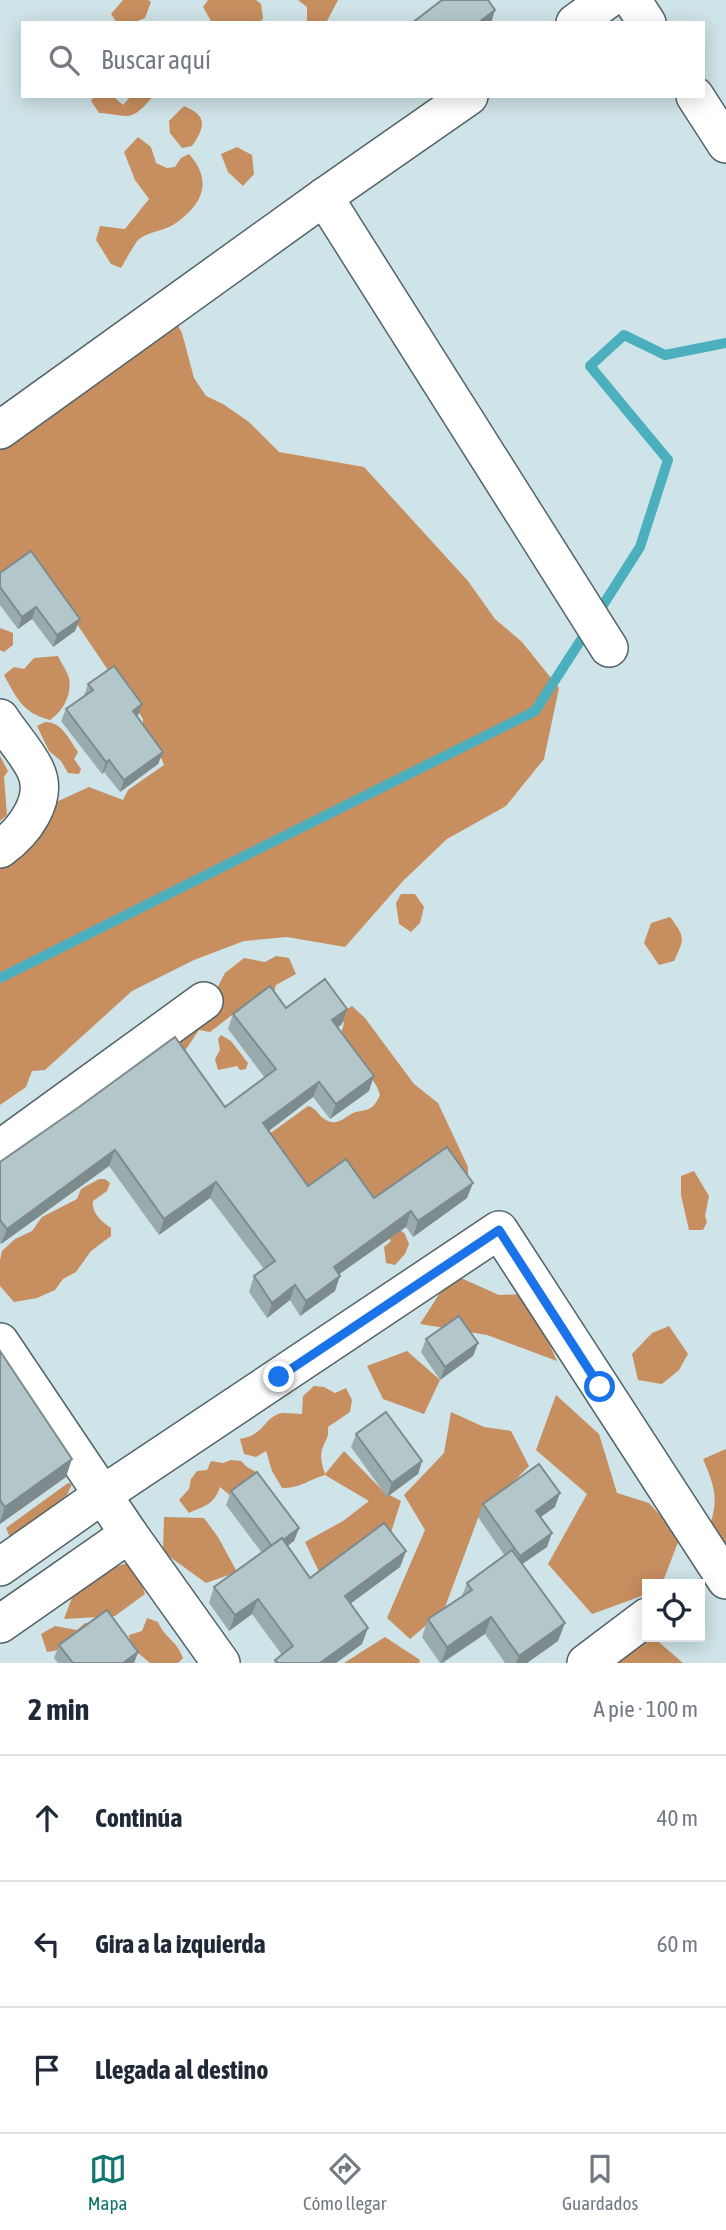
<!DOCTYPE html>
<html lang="es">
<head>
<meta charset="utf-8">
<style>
	body { margin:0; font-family:"Asap Condensed",sans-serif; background:#f2f2f3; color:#1f2937 }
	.controls { position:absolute; right:21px; bottom:21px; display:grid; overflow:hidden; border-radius:0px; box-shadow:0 4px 18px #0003 }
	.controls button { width:63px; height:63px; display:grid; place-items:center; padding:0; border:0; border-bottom:2px solid #e0e1e3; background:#fff; color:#1f2937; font:35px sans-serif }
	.stop { position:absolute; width:21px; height:21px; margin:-16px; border:5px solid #1a73e8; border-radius:50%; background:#fff }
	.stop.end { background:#1a73e8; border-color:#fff; box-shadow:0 2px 7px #0008 }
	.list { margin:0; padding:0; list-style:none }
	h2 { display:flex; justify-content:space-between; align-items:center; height:91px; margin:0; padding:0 28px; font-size:30px }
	h2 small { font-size:23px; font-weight:400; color:#747a83 }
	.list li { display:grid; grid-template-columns:46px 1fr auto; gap:21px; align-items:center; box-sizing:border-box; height:126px; padding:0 28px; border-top:2px solid #e0e1e3 }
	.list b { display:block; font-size:26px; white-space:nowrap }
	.list em { font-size:23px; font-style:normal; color:#747a83 }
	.icon { flex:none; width:38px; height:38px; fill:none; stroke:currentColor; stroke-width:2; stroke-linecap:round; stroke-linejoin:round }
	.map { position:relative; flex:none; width:726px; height:1663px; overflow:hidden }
	.search { position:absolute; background:#fff; box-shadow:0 4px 18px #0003; left:21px; right:21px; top:21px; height:77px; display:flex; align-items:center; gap:18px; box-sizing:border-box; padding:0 24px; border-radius:0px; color:#747a83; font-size:26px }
	.sheet { height:469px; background:#fff }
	nav { display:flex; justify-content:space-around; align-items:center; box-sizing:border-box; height:98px; border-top:2px solid #e0e1e3; background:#fff; font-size:19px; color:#747a83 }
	nav a { display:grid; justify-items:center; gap:4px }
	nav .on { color:#0f766e }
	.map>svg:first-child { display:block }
</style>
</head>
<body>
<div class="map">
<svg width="726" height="1663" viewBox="0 0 726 1663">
	<rect width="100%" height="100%" fill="#cfe4e8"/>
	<g fill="#c78e5f">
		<polygon points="123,0 148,0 151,2 145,18 132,23 117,23 111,14"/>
		<polygon points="208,0 256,0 261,4 263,18 260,23 212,23 203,7"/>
		<polygon points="298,0 338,0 326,23 307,23 307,7"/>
		<path d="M94,96H113L123,105L131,96H153C130,124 130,115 99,113L91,101Z"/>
		<path d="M184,106C208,116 205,127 192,146L182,148L170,133L169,121Z"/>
		<path d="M138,137L151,147L156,163L167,168L175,167L181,158L189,154C214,182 202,206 173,225C163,231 147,232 138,240C134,245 125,261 121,268L111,264L96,240L100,226L125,229L149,199L135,180L124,152Z"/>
		<polygon points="237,147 252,155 254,174 243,186 228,172 221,154"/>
		<polygon points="162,297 182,333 194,378 206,396 223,404 249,422 279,452 364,467 468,581 495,619 522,642 559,688 544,759 506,806 447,839 403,881 345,947 287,937 244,941 194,960 132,991 45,1070 32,1071 26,1087 0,1105 0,855 45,807 89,787 123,800 128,790 164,765 159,752 143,731 143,719 130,698 112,676 33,559 0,575 0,410"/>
		<polygon points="0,628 13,633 13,645 4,652 0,650"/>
		<path d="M58,656C61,663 67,671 69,678C72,695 63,711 50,720C23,713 17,699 4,675L14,667L24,669L34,658Z"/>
		<path d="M45,722C62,722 69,739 78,752L74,759L81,769L79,774L68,773L61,761L49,751L37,726Z"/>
		<polygon points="0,756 8,771 4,777 7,815 0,821"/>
		<polygon points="401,894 415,894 424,907 420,923 411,932 399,924 396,903"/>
		<path d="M670,917C685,937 685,938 674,961L659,965L644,943L651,923Z"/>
		<polygon points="276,956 289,958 296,974 276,985 272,1000 258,995 210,1032 199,1030 182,1055 177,1051 178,1014 214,994 225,973 244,958 265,962"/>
		<path d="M352,1006L365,1018L414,1084L438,1103L468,1167V1176L389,1209L299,1198L261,1140L308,1106C317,1108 318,1116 326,1120C337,1126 344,1118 353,1113C360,1110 368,1112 374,1105C377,1102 378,1098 380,1095C374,1073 355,1064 336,1055L344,1023L338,1015Z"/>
		<polygon points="221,1035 231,1041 248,1063 246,1069 240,1070 237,1066 218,1070 215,1059 220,1050 218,1039"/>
		<polygon points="694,1171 709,1196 705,1216 707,1222 703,1230 689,1230 681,1195 681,1176"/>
		<path d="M99,1179H105L110,1183L107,1191L93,1201C91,1213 102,1222 111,1228V1236L91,1251L76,1272L63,1279L55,1290L37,1298L14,1302L0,1286V1260L2,1251L15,1239L32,1231L42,1217L77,1199L81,1189Z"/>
		<polygon points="398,1228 405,1234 409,1244 405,1254 395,1265 386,1263 384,1247 391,1241 389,1238"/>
		<polygon points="452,1274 499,1295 527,1294 557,1361 487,1335 420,1324"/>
		<polygon points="669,1326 688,1354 679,1370 662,1384 638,1380 632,1354 652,1333"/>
		<polygon points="407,1351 440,1380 424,1414 383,1399 367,1366"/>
		<path d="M314,1386L324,1387L335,1393L346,1388L352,1400L350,1412L328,1427C329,1440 325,1439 322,1450C320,1457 322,1466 325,1474L344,1451L384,1492L401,1501L386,1548L320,1574L305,1542L343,1521L369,1501L325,1475C308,1480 301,1488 282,1488L272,1471L266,1451L256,1457L244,1454L240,1439C265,1434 261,1422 278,1414C284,1412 294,1414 302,1414L303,1396Z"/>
		<polygon points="556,1395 599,1434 617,1493 649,1503 680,1537 662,1584 647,1584 647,1594 592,1614 548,1564 587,1494 536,1450"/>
		<polygon points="451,1412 484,1427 511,1431 529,1466 478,1518 444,1610 410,1639 387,1618 425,1530 404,1495 444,1453"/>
		<path d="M726,1449V1544L710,1525C719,1498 714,1485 703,1459Z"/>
		<path d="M231,1460L241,1461L247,1467L256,1472L247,1484L232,1497L220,1487C214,1505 204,1506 189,1513L179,1500L189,1489L191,1479L197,1471L207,1470L211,1461L223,1463Z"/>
		<polygon points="68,1483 72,1484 67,1495 42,1514 37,1523 11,1540 6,1528"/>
		<polygon points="164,1517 204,1518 218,1537 237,1572 206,1583 163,1552"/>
		<polygon points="133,1561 145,1594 115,1616 64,1619 76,1587 98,1573"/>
		<path d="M147,1618L158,1622C166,1640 176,1639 183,1658L178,1663H150L131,1647L129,1635L142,1631Z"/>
		<polygon points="85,1623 92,1624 71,1663 59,1650 47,1652 41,1634 55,1626 77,1630"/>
		<polygon points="385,1637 420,1660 419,1663 344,1663"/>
		<polygon points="654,1638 683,1663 611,1663"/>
	</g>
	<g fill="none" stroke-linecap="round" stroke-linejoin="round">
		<g stroke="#4cafbe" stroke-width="10">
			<polyline points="596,616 640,547 668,460 590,366 624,335 665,355 726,343"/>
			<polyline points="0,978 535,711 588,629"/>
		</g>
		<defs>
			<g id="street">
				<polyline points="632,0 647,23"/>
				<polyline points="575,23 607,0"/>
				<polyline points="695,96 726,144"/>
				<polyline points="324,197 609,648"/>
				<polyline points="0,430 324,197 469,96"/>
				<path d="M0,718C11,735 26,751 35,769C50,799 23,833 0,849"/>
				<polyline points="0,1149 204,1001"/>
				<polyline points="0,1342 129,1534 221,1663"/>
				<polyline points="0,1567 102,1495 499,1230 726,1580"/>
				<polyline points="0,1624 129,1534"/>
				<polyline points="586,1663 647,1617"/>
			</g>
		</defs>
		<use href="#street" stroke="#516366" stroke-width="40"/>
		<use href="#street" stroke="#fff" stroke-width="37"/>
	</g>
	<g fill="#9aabae">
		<polygon points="0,573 75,631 53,647 32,619 18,629 0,605"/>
		<polygon points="88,684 137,717 163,752 158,764 120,792 104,772 102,774 61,721 66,709 84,696"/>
		<polygon points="286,1008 342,1024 338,1027 369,1091 330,1119 313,1097 269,1131 308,1186 374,1198 467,1198 413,1237 406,1227 339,1274 335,1291 300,1316 290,1300 267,1318 249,1292 254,1276 264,1269 210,1198 159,1235 109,1166 1,1244 0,1243 0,1162 225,1107 265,1078 228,1029 233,1014"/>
		<polygon points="426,1339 478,1343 473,1356 440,1380 421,1352"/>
		<polygon points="0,1351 66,1477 0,1524"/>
		<polygon points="356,1434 422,1461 418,1474 387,1497 351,1447"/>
		<polygon points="231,1491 299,1528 294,1541 287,1546 310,1578 406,1551 400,1567 350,1604 362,1644 336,1663 274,1663 275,1660 282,1655 252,1614 229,1631 209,1603 214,1587 262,1553 226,1505"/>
		<polygon points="483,1504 555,1507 540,1517 547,1547 522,1564 558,1641 527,1663 505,1663 485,1634 443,1663 440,1663 422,1637 428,1619 462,1596 467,1583 505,1556 478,1517"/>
		<polygon points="59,1645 138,1652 134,1663 58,1663 54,1658"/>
	</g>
	<g fill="#7d8b8d">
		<polygon points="495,10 491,23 478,23"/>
		<polygon points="36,607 32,619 18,629 22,617"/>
		<polygon points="80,619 75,631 53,647 57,635"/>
		<polygon points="142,704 138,716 133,711"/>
		<polygon points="163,752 158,764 120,792 124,780"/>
		<polygon points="109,760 104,772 102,774 106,762"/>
		<polygon points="347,1009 342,1024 327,1035 332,1020"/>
		<polygon points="374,1076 369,1091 330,1119 336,1104"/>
		<polygon points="319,1082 313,1097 258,1139 263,1123"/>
		<polygon points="115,1150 109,1166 1,1244 7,1229"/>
		<polygon points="216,1182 210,1198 159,1235 164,1219"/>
		<polygon points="473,1183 467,1198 413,1237 418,1221"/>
		<polygon points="411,1211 406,1227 328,1282 334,1267"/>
		<polygon points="340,1276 335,1291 300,1316 306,1301"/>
		<polygon points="295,1285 290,1300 267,1318 272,1303"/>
		<polygon points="478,1343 473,1356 440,1380 445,1367"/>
		<polygon points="72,1459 66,1477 0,1524 0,1521 5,1507"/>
		<polygon points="422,1461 418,1474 387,1497 392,1483"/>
		<polygon points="560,1493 555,1507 531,1524 536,1511"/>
		<polygon points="299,1528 294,1541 268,1560 273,1547"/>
		<polygon points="552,1533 547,1547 515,1569 520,1556"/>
		<polygon points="406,1551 400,1567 339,1612 345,1596"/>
		<polygon points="258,1599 252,1614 229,1631 235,1615"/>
		<polygon points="491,1617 485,1634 441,1663 447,1647"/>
		<polygon points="565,1623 558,1641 527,1663 516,1663 519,1656"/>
		<polygon points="368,1628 362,1644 336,1663 320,1663"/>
		<polygon points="138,1652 134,1663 123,1663"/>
	</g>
	<g fill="#b3c7ca" stroke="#7d8b8d" stroke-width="2">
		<polygon points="442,0 488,0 495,10 478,23 412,23"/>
		<polygon points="31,551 80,619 57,635 36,607 22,617 0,587 0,573"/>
		<polygon points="114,666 142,704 133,711 163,752 124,780 109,760 106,762 66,709 93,690 88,684"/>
		<polygon points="325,979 347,1009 332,1020 374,1076 336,1104 319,1082 263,1123 308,1186 346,1159 374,1198 447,1147 473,1183 418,1221 411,1211 334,1267 340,1276 306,1301 295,1285 272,1303 254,1276 275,1261 216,1182 164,1219 115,1150 7,1229 0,1220 0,1162 79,1107 175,1037 225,1107 276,1069 233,1014 270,986 286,1008"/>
		<polygon points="459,1316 478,1343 445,1367 426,1339"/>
		<polygon points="0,1351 72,1459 5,1507 0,1500"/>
		<polygon points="386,1412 422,1461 392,1483 356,1434"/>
		<polygon points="539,1464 560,1493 536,1511 552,1533 520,1556 483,1504"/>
		<polygon points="257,1472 299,1528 283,1540 282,1538 272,1546 231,1491"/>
		<polygon points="384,1523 406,1551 345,1596 368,1628 320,1663 278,1663 275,1660 293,1646 258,1599 235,1615 214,1587 282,1538 310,1578"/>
		<polygon points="512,1550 565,1623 519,1656 491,1617 447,1647 428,1619 472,1590 467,1583"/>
		<polygon points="107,1610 138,1652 123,1663 73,1663 59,1645"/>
	</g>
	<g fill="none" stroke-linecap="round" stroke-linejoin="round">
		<polyline stroke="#1a73e8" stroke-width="9" points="279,1377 499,1230 600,1387"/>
	</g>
</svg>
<div class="controls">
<button><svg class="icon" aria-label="locate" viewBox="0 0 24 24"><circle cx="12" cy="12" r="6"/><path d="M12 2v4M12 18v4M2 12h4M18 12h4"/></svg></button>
</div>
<div class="stop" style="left:600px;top:1387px"></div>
<div class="stop end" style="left:279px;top:1377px"></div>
<div class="search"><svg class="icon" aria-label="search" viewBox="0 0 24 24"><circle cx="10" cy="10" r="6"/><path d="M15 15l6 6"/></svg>Buscar aquí</div>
</div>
<section class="sheet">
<h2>2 min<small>A pie · 100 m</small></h2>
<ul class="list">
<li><svg class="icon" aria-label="ahead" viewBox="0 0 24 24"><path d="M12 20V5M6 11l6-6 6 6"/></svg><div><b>Continúa</b></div><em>40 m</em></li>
<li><svg class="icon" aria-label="left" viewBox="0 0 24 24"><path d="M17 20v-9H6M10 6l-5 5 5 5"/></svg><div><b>Gira a la izquierda</b></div><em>60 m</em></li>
<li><svg class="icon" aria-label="arrive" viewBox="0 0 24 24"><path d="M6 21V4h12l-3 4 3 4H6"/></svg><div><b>Llegada al destino</b></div></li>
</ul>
</section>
<nav>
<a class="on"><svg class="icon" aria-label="map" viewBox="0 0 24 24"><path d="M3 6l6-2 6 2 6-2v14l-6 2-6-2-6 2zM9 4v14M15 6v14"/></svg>Mapa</a>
<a><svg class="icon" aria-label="directions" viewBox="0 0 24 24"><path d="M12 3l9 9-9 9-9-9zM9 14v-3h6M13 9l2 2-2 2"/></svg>Cómo llegar</a>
<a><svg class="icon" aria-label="saved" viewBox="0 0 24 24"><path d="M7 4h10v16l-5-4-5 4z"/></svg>Guardados</a>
</nav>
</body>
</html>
